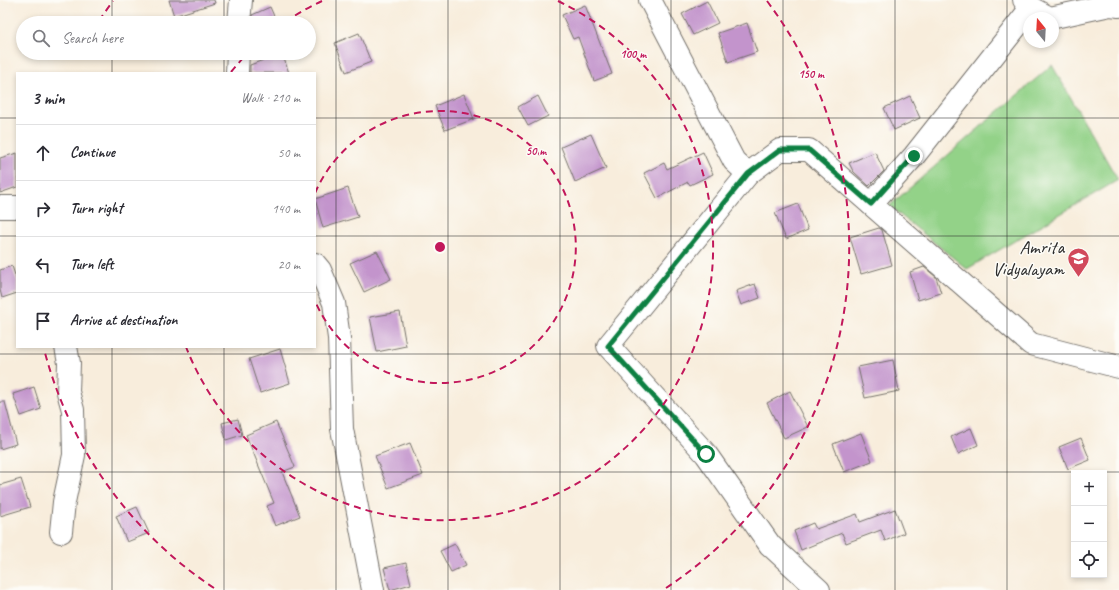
<!DOCTYPE html>
<html lang="en">
<head>
<meta charset="utf-8">
<style>
	body { margin:0; font-family:Caveat,sans-serif; background:#f2f2f3; color:#2b2b33 }
	.controls { position:absolute; right:12px; bottom:12px; display:grid; overflow:hidden; border-radius:0px; box-shadow:0 2px 6px #0003 }
	.controls button { width:36px; height:36px; display:grid; place-items:center; padding:0; border:0; border-bottom:1px solid #e1e1e2; background:#fff; color:#2b2b33; font:20px sans-serif }
	.compass { position:absolute; left:1023px; top:12px; width:36px; height:36px; border-radius:50%; background:#fff; box-shadow:0 2px 6px #0003; rotate:342deg }
	.stop { position:absolute; width:12px; height:12px; margin:-9px; border:3px solid #0b8043; border-radius:50%; background:#fff }
	.stop.end { background:#0b8043; border-color:#fff; box-shadow:0 1px 4px #0008 }
	.list { margin:0; padding:0; list-style:none }
	h2 { display:flex; justify-content:space-between; align-items:center; height:52px; margin:0; padding:0 16px; font-size:17px }
	h2 small { font-size:13px; font-weight:400; color:#7c7c81 }
	.list li { display:grid; grid-template-columns:26px 1fr auto; gap:12px; align-items:center; box-sizing:border-box; height:56px; padding:0 16px; border-top:1px solid #e1e1e2 }
	.list b { display:block; font-size:15px; white-space:nowrap }
	.list em { font-size:13px; font-style:normal; color:#7c7c81 }
	.icon { flex:none; width:22px; height:22px; fill:none; stroke:currentColor; stroke-width:2; stroke-linecap:round; stroke-linejoin:round }
	.map { position:relative; flex:none; width:1119px; height:590px; overflow:hidden }
	.search { position:absolute; background:#fff; box-shadow:0 2px 6px #0003; left:16px; top:16px; width:300px; height:44px; display:flex; align-items:center; gap:10px; box-sizing:border-box; padding:0 14px; border-radius:22px; color:#7c7c81; font-size:15px }
	.panel { position:absolute; background:#fff; box-shadow:0 2px 6px #0003; left:16px; top:72px; width:300px; height:276px; border-radius:0px }
	.map>svg:first-child { display:block }
</style>
</head>
<body>
<div class="map">
<svg width="1119" height="590" viewBox="0 0 1119 590">
	<rect width="100%" height="100%" fill="#fdfcf7"/>
	<filter id="ink" filterUnits="userSpaceOnUse"><feTurbulence type="fractalNoise" baseFrequency=".025" numOctaves="2"/><feDisplacementMap in="SourceGraphic" scale="8" xChannelSelector="R" yChannelSelector="G"/><feConvolveMatrix kernelMatrix="1 2 1 2 8 2 1 2 1" color-interpolation-filters="sRGB"/></filter>
	<filter id="wash" filterUnits="userSpaceOnUse"><feTurbulence type="fractalNoise" baseFrequency=".012" numOctaves="4" result="noise"/><feDisplacementMap in="SourceGraphic" scale="16" xChannelSelector="R" yChannelSelector="G"/><feGaussianBlur stdDeviation="0.9" result="paint"/><feColorMatrix in="noise" values="0 0 0 0 0 0 0 0 0 0 0 0 0 0 0 0 0 1.4 0 .05"/><feComposite in="paint" operator="in"/></filter>
	<g filter="url(#wash)">
		<rect width="100%" height="100%" fill="#f8eddc"/>
		<polygon fill="#93d288" stroke="#5f7e5a" points="1052,65 1118,180 967,269 889,206"/>
		<g id="blocks">
			<g fill="#c394cc">
				<polygon points="169,0 214,0 215,3 174,16"/>
				<polygon points="707,1 718,23 693,35 682,14"/>
				<polygon points="585,5 612,74 594,81 578,37 573,39 562,15"/>
				<polygon points="270,7 277,23 252,23 252,15"/>
				<polygon points="747,23 757,52 728,62 718,33"/>
				<polygon points="359,33 371,62 346,72 335,43"/>
				<polygon points="282,53 289,73 250,73 250,65"/>
				<polygon points="464,94 474,119 445,130 435,106"/>
				<polygon points="538,96 548,116 528,126 518,107"/>
				<polygon points="910,96 920,118 894,130 884,108"/>
				<polygon points="591,134 606,168 575,182 561,147"/>
				<polygon points="703,152 713,174 690,185 688,182 657,198 644,173 664,163 667,169"/>
				<polygon points="875,152 884,171 869,186 853,171 849,163"/>
				<polygon points="17,153 17,187 0,193 0,158"/>
				<polygon points="348,188 358,217 323,228 315,199"/>
				<polygon points="798,204 808,230 786,239 775,213"/>
				<polygon points="879,228 882,230 892,265 861,274 850,237"/>
				<polygon points="377,251 391,279 364,292 350,263"/>
				<polygon points="12,266 17,281 17,293 2,298 0,290 0,270"/>
				<polygon points="924,267 936,277 941,293 918,300 910,272"/>
				<polygon points="755,284 760,298 741,305 736,291"/>
				<polygon points="400,312 406,346 377,352 370,317"/>
				<polygon points="280,349 290,383 260,393 249,359"/>
				<polygon points="893,360 899,391 865,398 858,367"/>
				<polygon points="34,387 41,409 21,416 13,394"/>
				<polygon points="790,391 808,427 784,438 767,403"/>
				<polygon points="0,402 5,402 16,444 0,449"/>
				<polygon points="238,419 242,435 226,440 222,423"/>
				<polygon points="276,422 295,467 282,472 300,516 275,526 267,506 274,503 246,435"/>
				<polygon points="971,428 978,445 958,454 951,437"/>
				<polygon points="861,433 872,461 844,472 833,444"/>
				<polygon points="1081,438 1090,460 1068,469 1059,447"/>
				<polygon points="410,443 423,475 388,488 375,456"/>
				<polygon points="21,479 30,507 0,516 0,485"/>
				<polygon points="137,507 149,533 127,542 116,516"/>
				<polygon points="895,509 904,533 885,541 881,530 846,543 842,533 801,550 794,531 813,523 816,529 857,514 860,522"/>
				<polygon points="455,544 466,565 451,572 440,551"/>
				<polygon points="406,563 411,584 390,590 384,568"/>
			</g>
		</g>
	</g>
	<g filter="url(#ink)">
		<use href="#blocks" fill-opacity="0" stroke="#736f69" stroke-width="1"/>
		<g fill="none" stroke-linecap="round" stroke-linejoin="round">
			<defs>
				<g id="minor">
					<polyline points="650,0 734,161 748,174"/>
					<polyline points="1024,0 1031,8 1050,18 1110,5 1119,6"/>
					<polyline points="239,23 241,0"/>
					<polyline points="237,73 238,53"/>
					<polyline points="871,204 914,156 1031,8"/>
					<polyline points="0,207 17,207"/>
					<polyline points="315,264 320,270 334,303 339,338 342,429 373,590"/>
					<polyline points="61,532 64,502 74,455 73,410 68,392 69,363 66,347"/>
					<polyline points="819,590 770,545 706,454 608,346 748,174 780,150 809,150 1031,344 1119,367"/>
				</g>
			</defs>
			<use href="#minor" stroke="#736f69" stroke-width="24"/>
			<use href="#minor" stroke="#fff" stroke-width="22"/>
		</g>
	</g>
	<g fill="none" stroke-linecap="round" stroke-linejoin="round" filter="url(#ink)">
		<polyline stroke="#0b8043" stroke-width="5" points="706,454 608,346 748,174 780,150 809,150 871,204 914,156"/>
	</g>
	<path fill="none" stroke="#2b2b2b" stroke-width="1" stroke-opacity="0.55" d="M112,0V23M224,0V23M336,0V590M448,0V590M560,0V590M671,0V590M783,0V590M895,0V590M1007,0V590M112,53V73M224,53V73M0,118H17M315,118H1119M0,236H17M315,236H1119M112,347V590M224,347V590M0,354H1119M0,472H1119"/>
	<g fill="none" stroke="#c2185b" stroke-width="2" stroke-dasharray="7 5">
		<path d="M315 193A136 136 0 1 1 315 301"/>
		<path d="M231 72A273 273 0 0 1 247 54M285 22A273 273 0 0 1 322 1M558 1A273 273 0 1 1 186 347"/>
		<path d="M214 588A409 409 0 0 1 44 349M99 21A409 409 0 0 1 113 1M767 1A409 409 0 0 1 666 588"/>
	</g>
	<defs>
		<symbol id="school-pin" viewBox="-11 -11 22 30"><path d="M0 17L-7.5 6A9.5 9.5 0 1 1 7.5 6Z" fill="#d1495b" stroke="#fdfcf7"/><path d="M0-5L7-2L0 1L-7-2ZM-4 1L0 2.5L4 1V4Q0 6-4 4Z" fill="#fff"/></symbol>
	</defs>
	<g fill-rule="evenodd">
		<use href="#school-pin" x="1066" y="246" width="25" height="34"/>
	</g>
	<g text-anchor="middle" dominant-baseline="central" stroke-width="3" stroke-linejoin="round" paint-order="stroke">
		<g font-size="19" fill="#2b2b2b" stroke="#fdfcf7" text-anchor="end">
			<text x="1064" y="247">Amrita<tspan x="1064" dy="22">Vidyalayam</tspan></text>
		</g>
	</g>
	<circle cx="440" cy="247" r="6" fill="#c2185b" stroke="#fdfcf7" stroke-width="2"/>
	<g font-size="12" text-anchor="middle" font-weight="bold" fill="#c2185b" stroke="#fdfcf7" stroke-width="3" stroke-linejoin="round" paint-order="stroke">
		<text x="633" y="58">100 m</text>
		<text x="811" y="78">150 m</text>
		<text x="536" y="155">50 m</text>
	</g>
</svg>
<div class="controls">
<button>+</button>
<button>−</button>
<button><svg class="icon" aria-label="locate" viewBox="0 0 24 24"><circle cx="12" cy="12" r="6"/><path d="M12 2v4M12 18v4M2 12h4M18 12h4"/></svg></button>
</div>
<svg class="compass" viewBox="-18 -18 36 36"><path d="M0-13l5 13h-10z" fill="#e53935"/><path d="M0 13l5-13h-10z" fill="#7c7c81"/></svg>
<div class="stop" style="left:706px;top:454px"></div>
<div class="stop end" style="left:914px;top:156px"></div>
<div class="search"><svg class="icon" aria-label="search" viewBox="0 0 24 24"><circle cx="10" cy="10" r="6"/><path d="M15 15l6 6"/></svg>Search here</div>
<section class="panel">
<h2>3 min<small>Walk · 210 m</small></h2>
<ul class="list">
<li><svg class="icon" aria-label="ahead" viewBox="0 0 24 24"><path d="M12 20V5M6 11l6-6 6 6"/></svg><div><b>Continue</b></div><em>50 m</em></li>
<li><svg class="icon" aria-label="right" viewBox="0 0 24 24"><path d="M7 20v-9h11M14 6l5 5-5 5"/></svg><div><b>Turn right</b></div><em>140 m</em></li>
<li><svg class="icon" aria-label="left" viewBox="0 0 24 24"><path d="M17 20v-9H6M10 6l-5 5 5 5"/></svg><div><b>Turn left</b></div><em>20 m</em></li>
<li><svg class="icon" aria-label="arrive" viewBox="0 0 24 24"><path d="M6 21V4h12l-3 4 3 4H6"/></svg><div><b>Arrive at destination</b></div></li>
</ul>
</section>
</div>
</body>
</html>
